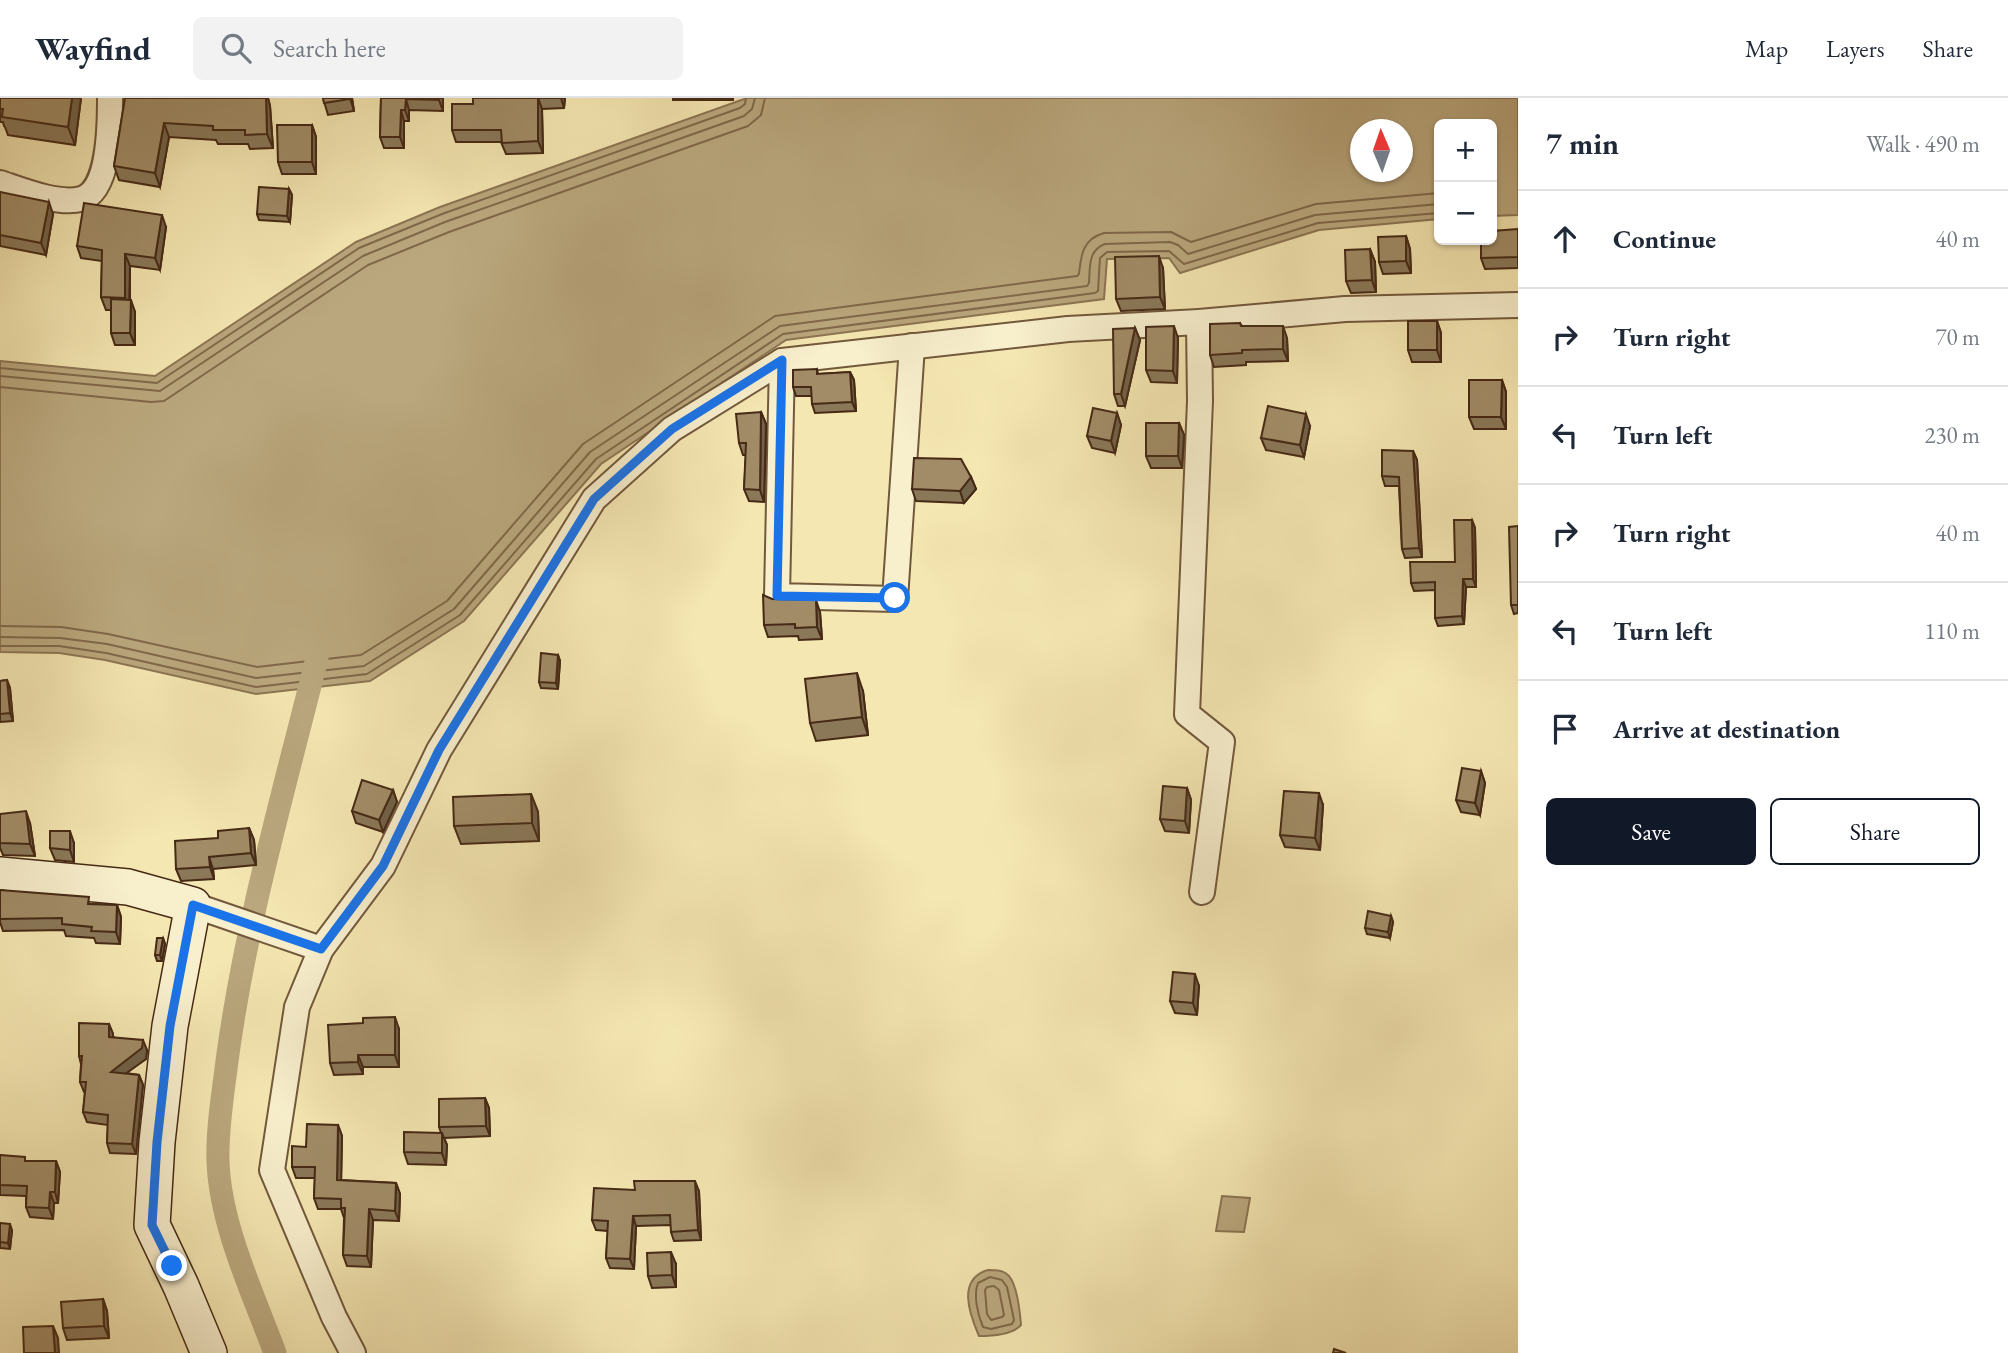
<!DOCTYPE html>
<html lang="en">
<head>
<meta charset="utf-8">
<style>
	body { margin:0; font-family:"EB Garamond",serif; background:#f2f2f3; color:#1f2937 }
	.controls { position:absolute; right:21px; top:21px; display:grid; overflow:hidden; border-radius:10px; box-shadow:0 2px 5px #0004 }
	.controls button { width:63px; height:63px; display:grid; place-items:center; padding:0; border:0; border-bottom:2px solid #e0e1e3; background:#fff; color:#1f2937; font:35px sans-serif }
	.compass { position:absolute; left:1350px; top:21px; width:63px; height:63px; border-radius:50%; background:#fff; box-shadow:0 2px 5px #0004; rotate:358deg }
	.stop { position:absolute; width:21px; height:21px; margin:-16px; border:5px solid #1a73e8; border-radius:50%; background:#fff }
	.stop.end { background:#1a73e8; border-color:#fff; box-shadow:0 2px 7px #0008 }
	.list { margin:0; padding:0; list-style:none }
	h2 { display:flex; justify-content:space-between; align-items:center; height:91px; margin:0; padding:0 28px; font-size:30px }
	h2 small { font-size:23px; font-weight:400; color:#747a83 }
	.list li { display:grid; grid-template-columns:46px 1fr auto; gap:21px; align-items:center; box-sizing:border-box; height:98px; padding:0 28px; border-top:2px solid #e0e1e3 }
	.list b { display:block; font-size:26px; white-space:nowrap }
	.list em { font-size:23px; font-style:normal; color:#747a83 }
	.actions { display:flex; gap:14px; padding:21px 28px }
	.actions a { flex:1; padding:16px 0; border:2px solid #111827; border-radius:10px; text-align:center; font-size:24px; color:#111827 }
	.actions .main { background:#111827; color:#fff }
	.icon { flex:none; width:38px; height:38px; fill:none; stroke:currentColor; stroke-width:2; stroke-linecap:round; stroke-linejoin:round }
	.map { position:relative; flex:none; width:1518px; height:1255px; overflow:hidden }
	header { display:flex; align-items:center; gap:42px; box-sizing:border-box; height:98px; padding:0 35px; background:#fff; border-bottom:2px solid #e0e1e3 }
	header strong { font-size:33px }
	nav { display:flex; gap:38px; margin-inline-start:auto; font-size:24px }
	.search { width:490px; height:63px; background:#f2f2f3; display:flex; align-items:center; gap:18px; box-sizing:border-box; padding:0 24px; border-radius:10px; color:#747a83; font-size:26px }
	main { display:flex }
	aside { flex:1; background:#fff }
	.map>svg:first-child { display:block }
</style>
</head>
<body>
<header>
<strong>Wayfind</strong>
<div class="search"><svg class="icon" aria-label="search" viewBox="0 0 24 24"><circle cx="10" cy="10" r="6"/><path d="M15 15l6 6"/></svg>Search here</div>
<nav><a>Map</a><a>Layers</a><a>Share</a></nav>
</header>
<main>
<div class="map">
<svg width="1518" height="1255" viewBox="0 0 1518 1255">
	<rect width="100%" height="100%" fill="#f5e7b2"/>
	<filter id="stains"><feTurbulence type="fractalNoise" baseFrequency=".00286" numOctaves="4"/><feColorMatrix values="0 0 0 0 .2 0 0 0 0 .09 0 0 0 0 .02 0 0 0 .5 -.17"/></filter>
	<radialGradient id="worn" r=".72"><stop offset=".6" stop-color="#630" stop-opacity="0"/><stop offset="1" stop-color="#630" stop-opacity=".3"/></radialGradient>
	<g fill="#baa77d" stroke="#8c7553" stroke-width="2" fill-rule="evenodd">
		<path d="M747,0H1518V117L1492,118V26H1439V121L1319,132L1180,175L1169,160L1107,161L1104,201L786,242L601,366L464,523L370,583L256,596L105,562L59,555L0,554V263L155,278L356,144L440,109ZM1360,32H1402V74H1360Z"/>
		<polygon points="1222,1098 1250,1100 1244,1134 1216,1133"/>
		<path d="M988,1172C996,1172 1004,1172 1009,1178C1018,1189 1020,1214 1021,1227C1012,1237 993,1238 979,1238C969,1215 957,1181 988,1172Z"/>
	</g>
	<g fill="none" stroke-linecap="round" stroke-linejoin="round">
		<g stroke="#806849" stroke-width="2">
			<polyline points="0,270 157,285 359,150 442,116 740,10 745,6 746,0"/>
			<polyline points="0,278 160,293 363,158 445,124 744,18 752,11 755,0"/>
			<polyline points="0,289 151,304 164,303 368,167 449,134 748,28 761,17 765,0"/>
			<path d="M0,528L61,529L108,536L257,569L361,557L447,503L583,346L775,218L1077,178L1079,176C1081,156 1083,141 1104,135L1171,134L1191,144L1316,106L1439,95"/>
			<path d="M0,539L60,540L107,546L256,580L364,568L454,511L590,354L780,228L1087,188L1089,185C1090,169 1088,152 1105,146L1170,144L1178,147L1188,156L1315,117L1439,106"/>
			<polyline points="0,548 59,548 106,555 256,589 367,576 460,517 596,361 783,236 1095,195 1098,193 1100,160 1107,154 1169,153 1184,166 1318,125 1439,115"/>
			<path d="M990,1179L1002,1182L1007,1189L1014,1222L1012,1226L991,1231L983,1229C978,1217 973,1198 978,1185Z"/>
			<polygon points="994,1188 999,1192 1004,1217 1002,1219 991,1222 987,1216 985,1192 987,1189"/>
		</g>
		<path stroke="#baa77d" stroke-width="23" d="M275,1255C253,1195 220,1127 218,1063C217,1030 223,996 227,963C245,827 284,693 317,560"/>
		<defs>
			<g id="street">
				<path d="M0,85C21,92 58,107 81,101C110,93 110,25 110,0"/>
				<polyline points="1199,224 1200,303 1187,616 1222,644 1202,794"/>
				<polyline points="782,263 777,498 895,501 912,248"/>
				<polyline points="193,807 321,851"/>
				<polyline points="353,1255 334,1219 272,1072 297,909 321,851 383,768 439,652 594,401 672,331 782,263 1068,231 1199,224 1345,211 1518,207"/>
			</g>
			<polyline id="secondary" points="0,777 128,789 193,807 170,928 157,1044 152,1127 181,1188 209,1255"/>
		</defs>
		<use href="#street" stroke="#72593c" stroke-width="28"/>
		<use href="#secondary" stroke="#462a15" stroke-width="38"/>
		<use href="#street" stroke="#f8efcd" stroke-width="24"/>
		<use href="#secondary" stroke="#f8efcd" stroke-width="35"/>
	</g>
	<g fill="#8a7859" stroke="#462a15" stroke-width="2">
		<polygon points="0,0 81,0 75,47 8,37 5,29 4,28 3,24 0,24"/>
		<polygon points="125,0 268,0 270,8 273,50 250,51 248,46 218,46 216,42 169,39 160,89 119,82 114,68"/>
		<polygon points="323,0 352,0 354,13 328,17"/>
		<polygon points="381,0 443,0 443,13 409,12 409,23 404,23 404,50 384,50 380,39"/>
		<polygon points="473,0 565,0 564,10 542,11 543,55 506,56 501,44 456,44 452,32 473,6"/>
		<rect x="673" y="0" width="60" height="2"/>
		<polygon points="312,27 316,39 316,76 282,76 278,64"/>
		<polygon points="289,91 292,97 290,124 259,122 257,116"/>
		<polygon points="0,94 53,116 46,157 0,148"/>
		<polygon points="166,129 160,172 130,168 130,202 135,214 135,247 115,247 111,235 111,212 106,212 101,199 102,163 81,160 77,148"/>
		<polygon points="1518,131 1518,170 1485,171 1481,160"/>
		<polygon points="1406,138 1410,151 1411,175 1383,176 1379,164"/>
		<polygon points="1370,151 1375,164 1376,194 1351,195 1346,183"/>
		<polygon points="1163,170 1165,211 1121,213 1116,201"/>
		<polygon points="1437,223 1441,235 1441,264 1412,264 1408,252"/>
		<polygon points="1240,225 1242,228 1287,240 1288,263 1246,264 1246,267 1214,269 1210,257"/>
		<polygon points="1135,230 1140,242 1125,308 1118,308 1114,296"/>
		<polygon points="1178,240 1177,285 1151,284 1146,272"/>
		<polygon points="817,271 818,276 850,274 854,282 856,313 815,315 812,306 812,298 796,298 793,289"/>
		<polygon points="1502,282 1506,294 1506,331 1474,331 1469,319"/>
		<polygon points="761,314 766,326 764,404 749,403 744,391 746,357 743,357 739,345"/>
		<polygon points="1117,315 1121,327 1115,355 1092,350 1087,338"/>
		<polygon points="1179,325 1184,337 1182,370 1151,370 1146,358"/>
		<polygon points="1310,328 1304,359 1266,352 1261,340"/>
		<polygon points="1413,353 1417,362 1422,459 1405,460 1402,451 1399,388 1385,388 1382,378"/>
		<polygon points="971,379 976,391 964,405 916,403 912,391"/>
		<polygon points="1472,422 1475,430 1476,489 1466,489 1464,526 1438,528 1435,520 1435,492 1414,493 1411,485 1455,464"/>
		<polygon points="1518,428 1518,515 1514,516 1511,507"/>
		<polygon points="772,501 820,514 822,541 799,542 798,538 768,539 764,527"/>
		<polygon points="558,557 560,563 558,591 541,590 539,584"/>
		<polygon points="7,582 10,590 13,623 0,624 0,583"/>
		<polygon points="863,593 868,637 816,643 810,625"/>
		<polygon points="1481,673 1485,685 1480,717 1461,714 1456,702"/>
		<polygon points="1187,690 1191,702 1189,735 1165,733 1160,721"/>
		<polygon points="393,692 397,704 383,734 356,725 352,713"/>
		<polygon points="531,696 538,714 539,743 461,746 454,728"/>
		<polygon points="1323,707 1320,752 1285,749 1280,737"/>
		<polygon points="0,716 30,725 35,758 3,757 0,750"/>
		<polygon points="249,730 254,742 256,767 213,771 214,781 181,783 176,771 218,740"/>
		<polygon points="74,745 74,764 55,762 50,750"/>
		<polygon points="0,792 91,806 117,807 121,819 120,846 96,845 94,840 66,838 64,832 3,833 0,824"/>
		<polygon points="1391,818 1393,824 1390,840 1367,836 1365,830"/>
		<polygon points="163,840 165,846 162,863 157,863 155,857"/>
		<polygon points="1199,888 1197,917 1175,915 1170,903"/>
		<polygon points="109,926 113,936 113,939 147,952 146,961 126,975 139,977 143,987 136,1056 110,1055 107,1045 108,1027 87,1024 83,1014 85,994 84,994 80,984 81,966 79,958"/>
		<polygon points="399,931 399,969 363,969 363,976 334,977 330,965"/>
		<polygon points="485,1000 489,1010 490,1038 444,1040 447,1047 446,1067 408,1066 404,1054 441,1035 439,1029"/>
		<polygon points="338,1027 342,1038 341,1082 396,1085 400,1096 399,1123 373,1122 371,1169 347,1168 343,1157 344,1120 341,1111 318,1111 314,1100 315,1080 296,1080 292,1069 306,1049"/>
		<polygon points="0,1057 26,1063 56,1063 60,1074 58,1105 54,1105 53,1121 30,1119 26,1109 26,1098 0,1097"/>
		<polygon points="635,1092 699,1093 701,1142 674,1143 671,1134 671,1127 636,1128 634,1171 610,1170 606,1160 608,1133 596,1132 592,1122"/>
		<polygon points="0,1125 12,1132 10,1151 0,1150"/>
		<polygon points="676,1166 676,1189 652,1190 648,1178"/>
		<polygon points="103,1201 107,1213 109,1240 67,1242 63,1230"/>
	</g>
	<g fill="#716248" stroke="#462a15" stroke-width="2">
		<polygon points="72,0 81,0 75,47 68,29"/>
		<polygon points="266,0 268,0 270,8 273,50 267,36"/>
		<polygon points="350,0 352,0 354,13"/>
		<polygon points="439,0 443,0 443,13 439,2"/>
		<polygon points="538,0 542,11 543,55 538,43"/>
		<polygon points="561,0 565,0 564,10"/>
		<polygon points="406,1 409,12 409,23 405,12"/>
		<polygon points="401,12 404,23 404,50 400,39"/>
		<polygon points="164,25 169,39 160,89 155,75"/>
		<polygon points="312,27 316,39 316,76 312,64"/>
		<polygon points="289,91 292,97 290,124 287,118"/>
		<polygon points="49,104 53,116 46,157 41,145"/>
		<polygon points="162,117 166,129 160,172 155,160"/>
		<polygon points="1406,138 1410,151 1411,175 1406,163"/>
		<polygon points="1370,151 1375,164 1376,194 1372,182"/>
		<polygon points="125,156 130,168 129,212 125,200"/>
		<polygon points="1159,158 1163,170 1165,211 1160,199"/>
		<polygon points="131,202 135,214 135,247 130,235"/>
		<polygon points="1437,223 1441,235 1441,264 1437,252"/>
		<polygon points="1174,228 1178,240 1177,285 1173,273"/>
		<polygon points="1283,228 1287,240 1288,263 1283,251"/>
		<polygon points="1135,230 1140,242 1125,308 1121,296"/>
		<polygon points="850,274 854,282 856,313 852,304"/>
		<polygon points="1502,282 1506,294 1506,331 1501,319"/>
		<polygon points="761,314 766,326 764,404 760,392"/>
		<polygon points="1117,315 1121,327 1115,355 1111,343"/>
		<polygon points="1306,316 1310,328 1304,359 1300,347"/>
		<polygon points="1179,325 1184,337 1182,370 1178,358"/>
		<polygon points="1413,353 1417,362 1422,459 1419,450"/>
		<polygon points="971,379 976,391 964,405 960,393"/>
		<polygon points="1472,422 1475,430 1476,489 1473,481"/>
		<polygon points="1463,481 1466,489 1464,526 1462,518"/>
		<polygon points="816,502 820,514 822,541 817,529"/>
		<polygon points="558,557 560,563 558,591 556,585"/>
		<polygon points="857,575 863,593 868,637 862,619"/>
		<polygon points="7,582 10,590 13,623 10,615"/>
		<polygon points="1481,673 1485,685 1480,717 1475,705"/>
		<polygon points="1187,690 1191,702 1189,735 1185,723"/>
		<polygon points="393,692 397,704 383,734 379,722"/>
		<polygon points="1319,695 1323,707 1320,752 1315,740"/>
		<polygon points="531,696 538,714 539,743 532,725"/>
		<polygon points="26,713 30,725 35,758 30,746"/>
		<polygon points="249,730 254,742 256,767 251,755"/>
		<polygon points="70,733 74,745 74,764 70,752"/>
		<polygon points="209,759 213,771 214,781 210,769"/>
		<polygon points="117,807 121,819 120,846 116,834"/>
		<polygon points="1391,818 1393,824 1390,840 1388,834"/>
		<polygon points="163,840 165,846 162,863 160,857"/>
		<polygon points="1195,876 1199,888 1197,917 1193,905"/>
		<polygon points="395,919 399,931 399,969 395,957"/>
		<polygon points="109,926 113,936 113,949 109,939"/>
		<polygon points="143,942 147,952 146,961 114,984 111,974"/>
		<polygon points="358,957 363,969 363,976 358,964"/>
		<polygon points="139,977 143,987 136,1056 132,1046"/>
		<polygon points="485,1000 489,1010 490,1038 486,1028"/>
		<polygon points="338,1027 342,1038 341,1093 337,1082"/>
		<polygon points="442,1035 447,1047 446,1067 442,1055"/>
		<polygon points="56,1063 60,1074 58,1105 55,1094"/>
		<polygon points="695,1083 699,1093 701,1142 698,1132"/>
		<polygon points="396,1085 400,1096 399,1123 395,1113"/>
		<polygon points="50,1094 54,1105 53,1121 49,1110"/>
		<polygon points="369,1111 373,1122 371,1169 367,1158"/>
		<polygon points="633,1118 636,1128 634,1171 630,1161"/>
		<polygon points="10,1126 12,1132 10,1151 8,1145"/>
		<polygon points="671,1154 676,1166 676,1189 672,1177"/>
		<polygon points="103,1201 107,1213 109,1240 104,1228"/>
		<polygon points="53,1228 58,1240 59,1255 55,1255"/>
	</g>
	<g fill="#a18c67" stroke="#462a15" stroke-width="2">
		<polygon points="0,0 72,0 68,29 2,19 3,11 0,11"/>
		<polygon points="125,0 266,0 267,36 245,37 245,32 213,32 213,28 164,25 155,75 114,68"/>
		<polygon points="323,0 350,0 350,1 324,5"/>
		<polygon points="381,0 439,0 439,2 406,1 405,12 401,12 400,39 380,39"/>
		<polygon points="473,0 538,0 538,43 502,45 501,32 452,32 452,6 473,6"/>
		<polygon points="277,27 312,27 312,64 278,64"/>
		<polygon points="259,89 289,91 287,118 257,116"/>
		<polygon points="0,94 49,104 41,145 0,137"/>
		<polygon points="84,105 162,117 155,160 125,156 125,200 101,199 102,152 77,148"/>
		<polygon points="1518,131 1518,159 1481,160 1481,142 1492,142 1492,133"/>
		<polygon points="1406,138 1406,163 1379,164 1378,139"/>
		<polygon points="1370,151 1372,182 1346,183 1345,152"/>
		<polygon points="1159,158 1160,199 1116,201 1115,159"/>
		<polygon points="111,201 131,202 130,235 111,235"/>
		<rect x="1408" y="223" width="29" height="29"/>
		<polygon points="1240,225 1241,228 1283,228 1283,251 1242,252 1242,255 1210,257 1210,226"/>
		<polygon points="1174,228 1173,273 1146,272 1146,229"/>
		<polygon points="1135,230 1121,296 1114,296 1113,231"/>
		<polygon points="817,271 817,276 850,274 852,304 812,306 811,289 793,289 793,272"/>
		<polygon points="1469,282 1502,282 1501,319 1469,319"/>
		<polygon points="1268,308 1306,316 1300,347 1261,340"/>
		<polygon points="1093,310 1117,315 1111,343 1087,338"/>
		<polygon points="761,314 760,392 744,391 746,345 739,345 736,316"/>
		<polygon points="1146,325 1179,325 1178,358 1146,358"/>
		<polygon points="1382,352 1413,353 1419,450 1402,451 1399,379 1382,378"/>
		<polygon points="914,360 961,361 971,379 960,393 912,391"/>
		<polygon points="1454,422 1472,422 1473,481 1463,481 1462,518 1435,520 1435,484 1411,485 1410,464 1455,464"/>
		<polygon points="1518,428 1518,507 1511,507 1509,429"/>
		<polygon points="763,497 772,501 816,502 817,529 795,530 795,526 764,527"/>
		<polygon points="541,555 558,557 556,585 539,584"/>
		<polygon points="857,575 862,619 810,625 805,581"/>
		<polygon points="7,582 10,615 0,616 0,583"/>
		<polygon points="1462,670 1481,673 1475,705 1456,702"/>
		<polygon points="362,682 393,692 379,722 352,713"/>
		<polygon points="1163,688 1187,690 1185,723 1160,721"/>
		<polygon points="1284,693 1319,695 1315,740 1280,737"/>
		<polygon points="531,696 532,725 454,728 453,699"/>
		<polygon points="26,713 30,746 0,745 0,716"/>
		<polygon points="249,730 251,755 209,759 210,769 176,771 175,743 218,740 218,733"/>
		<polygon points="50,733 70,733 70,752 50,750"/>
		<polygon points="0,792 89,799 88,806 117,807 116,834 91,833 92,829 62,826 62,820 0,821"/>
		<polygon points="1368,813 1391,818 1388,834 1365,830"/>
		<polygon points="157,840 163,840 160,857 155,857"/>
		<polygon points="1173,874 1195,876 1193,905 1170,903"/>
		<polygon points="395,919 395,957 358,957 358,964 330,965 328,927 363,925 363,920"/>
		<polygon points="79,925 109,926 109,939 143,942 142,950 111,974 139,977 132,1046 107,1045 108,1017 83,1014 86,984 80,984 82,958 79,958"/>
		<polygon points="485,1000 486,1028 439,1029 439,1001"/>
		<polygon points="307,1026 338,1027 337,1082 396,1085 395,1113 369,1111 367,1158 343,1157 345,1110 341,1110 341,1101 314,1100 315,1069 292,1069 292,1048 306,1049"/>
		<polygon points="404,1034 442,1035 442,1055 404,1054"/>
		<polygon points="0,1057 25,1059 25,1063 56,1063 55,1094 50,1094 49,1110 26,1109 27,1088 0,1087"/>
		<polygon points="634,1083 695,1083 698,1132 671,1134 670,1117 633,1118 630,1161 606,1160 608,1123 592,1122 594,1090 635,1092"/>
		<polygon points="0,1125 10,1126 8,1145 0,1144"/>
		<polygon points="671,1154 672,1177 648,1178 647,1155"/>
		<polygon points="103,1201 104,1228 63,1230 61,1204"/>
		<polygon points="53,1228 55,1255 24,1255 23,1229"/>
		<polygon points="1334,1251 1346,1255 1333,1255"/>
	</g>
	<g fill="none" stroke-linecap="round" stroke-linejoin="round">
		<polyline stroke="#1a73e8" stroke-width="9" points="172,1168 152,1127 157,1044 170,928 193,807 321,851 383,768 439,652 594,401 672,331 782,262 777,498 895,500"/>
	</g>
	<rect width="100%" height="100%" filter="url(#stains)"/>
	<rect width="100%" height="100%" fill="url(#worn)"/>
</svg>
<div class="controls">
<button>+</button>
<button>−</button>
</div>
<svg class="compass" viewBox="-18 -18 36 36"><path d="M0-13l5 13h-10z" fill="#e53935"/><path d="M0 13l5-13h-10z" fill="#747a83"/></svg>
<div class="stop" style="left:895px;top:500px"></div>
<div class="stop end" style="left:172px;top:1168px"></div>
</div>
<aside>
<h2>7 min<small>Walk · 490 m</small></h2>
<ul class="list">
<li><svg class="icon" aria-label="ahead" viewBox="0 0 24 24"><path d="M12 20V5M6 11l6-6 6 6"/></svg><div><b>Continue</b></div><em>40 m</em></li>
<li><svg class="icon" aria-label="right" viewBox="0 0 24 24"><path d="M7 20v-9h11M14 6l5 5-5 5"/></svg><div><b>Turn right</b></div><em>70 m</em></li>
<li><svg class="icon" aria-label="left" viewBox="0 0 24 24"><path d="M17 20v-9H6M10 6l-5 5 5 5"/></svg><div><b>Turn left</b></div><em>230 m</em></li>
<li><svg class="icon" aria-label="right" viewBox="0 0 24 24"><path d="M7 20v-9h11M14 6l5 5-5 5"/></svg><div><b>Turn right</b></div><em>40 m</em></li>
<li><svg class="icon" aria-label="left" viewBox="0 0 24 24"><path d="M17 20v-9H6M10 6l-5 5 5 5"/></svg><div><b>Turn left</b></div><em>110 m</em></li>
<li><svg class="icon" aria-label="arrive" viewBox="0 0 24 24"><path d="M6 21V4h12l-3 4 3 4H6"/></svg><div><b>Arrive at destination</b></div></li>
</ul>
<div class="actions"><a class="main">Save</a><a>Share</a></div>
</aside>
</main>
</body>
</html>
